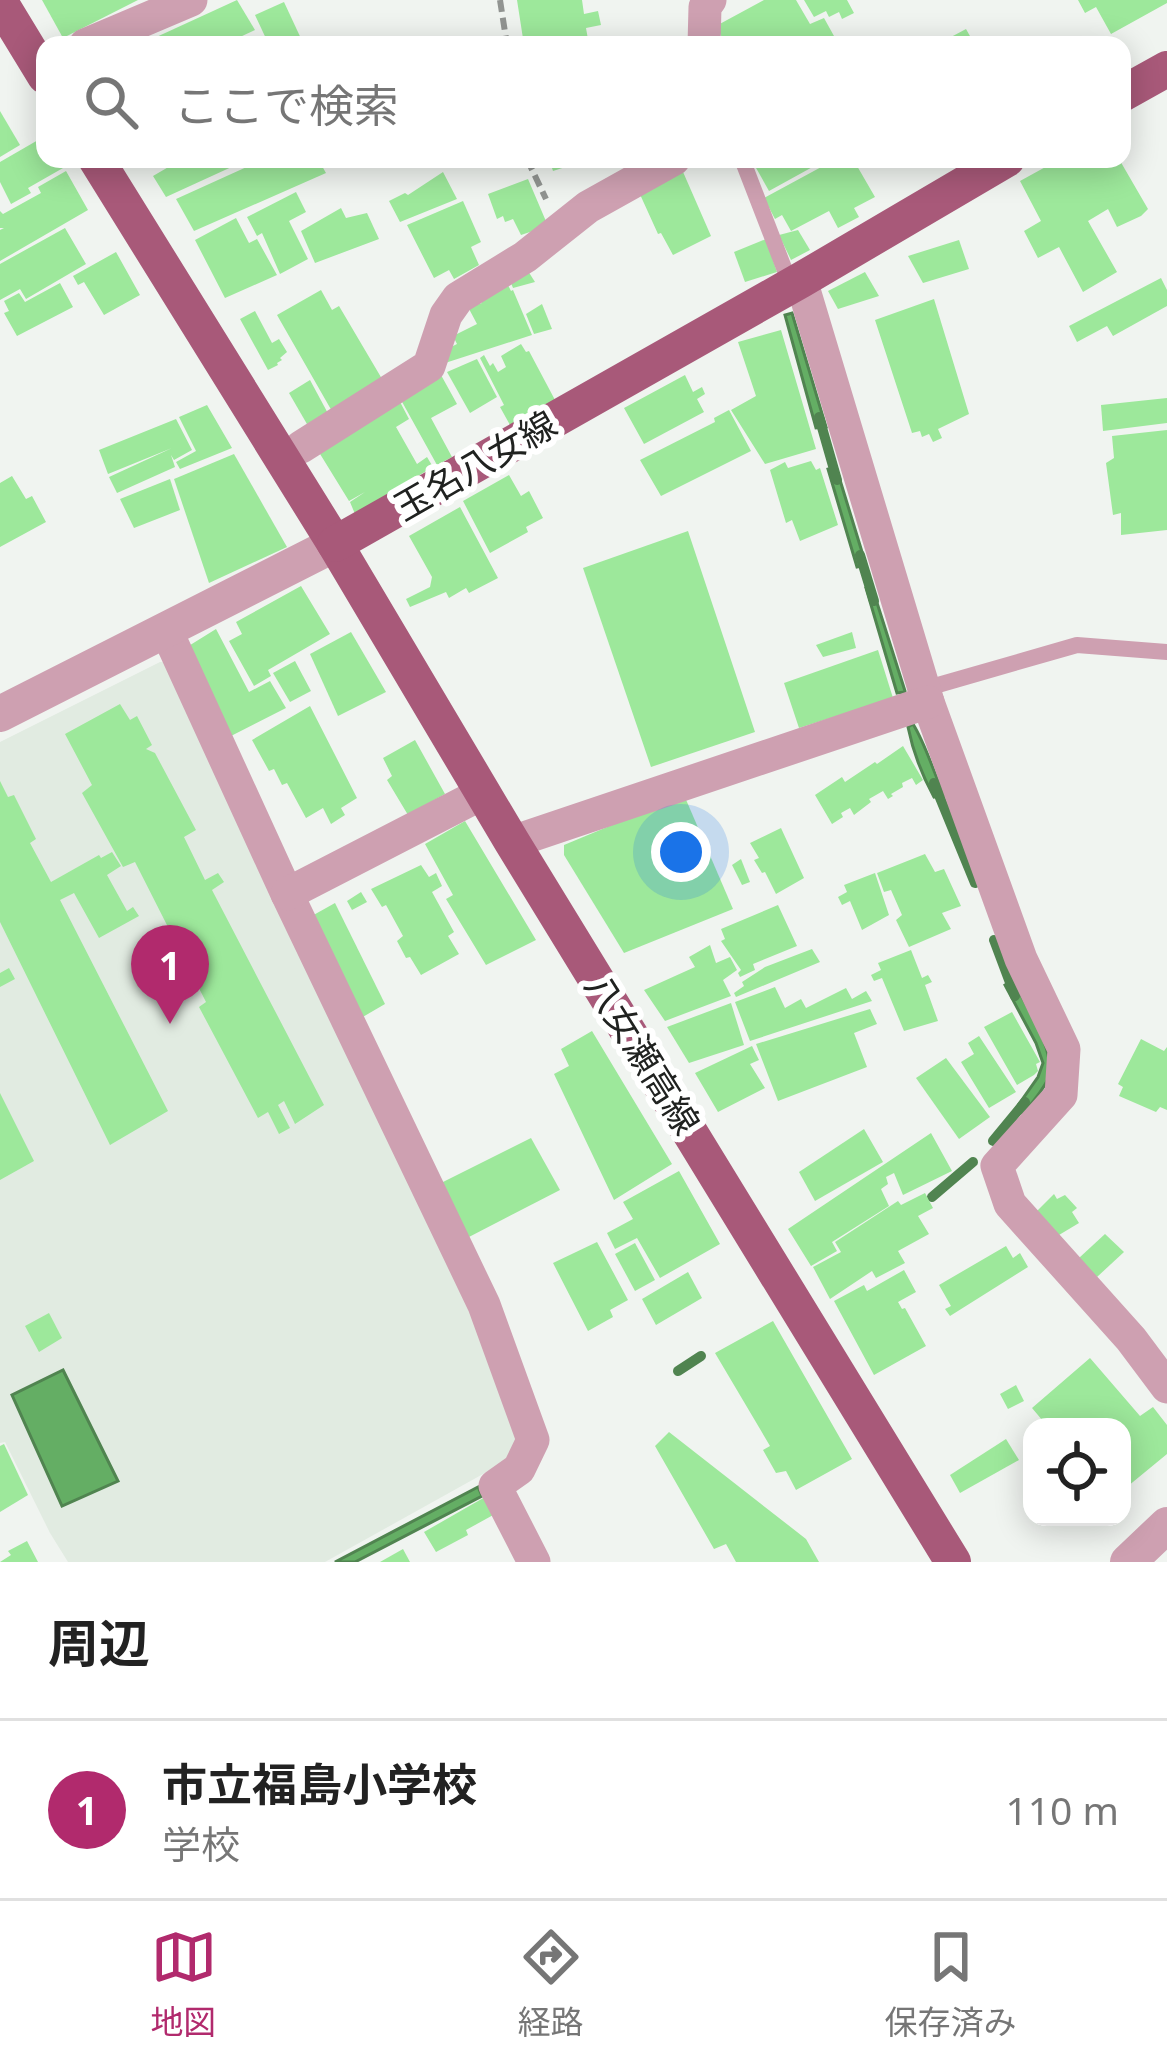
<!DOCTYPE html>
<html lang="ja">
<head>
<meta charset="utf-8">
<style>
	body { margin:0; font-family:"Noto Sans","Noto Sans JP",sans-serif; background:#f6f6f6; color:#222 }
	.controls { position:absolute; right:36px; bottom:36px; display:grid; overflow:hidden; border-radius:24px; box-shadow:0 6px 30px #0003 }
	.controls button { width:108px; height:108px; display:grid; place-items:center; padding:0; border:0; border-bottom:3px solid #e0e0e0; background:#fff; color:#222; font:60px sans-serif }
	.you { position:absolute; left:681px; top:852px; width:42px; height:42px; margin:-30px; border:9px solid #fff; border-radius:50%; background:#1a73e8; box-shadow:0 0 0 18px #1a73e833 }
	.badge { display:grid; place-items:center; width:78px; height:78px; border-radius:50%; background:#b12a6d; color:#fff; font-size:39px; font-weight:700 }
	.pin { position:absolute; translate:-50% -99px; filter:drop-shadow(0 3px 6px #0008) }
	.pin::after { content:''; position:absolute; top:63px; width:42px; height:36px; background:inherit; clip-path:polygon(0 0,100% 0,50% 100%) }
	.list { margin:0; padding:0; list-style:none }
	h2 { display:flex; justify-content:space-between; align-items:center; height:156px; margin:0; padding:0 48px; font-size:51px }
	h2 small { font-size:39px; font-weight:400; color:#767676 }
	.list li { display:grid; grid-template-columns:78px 1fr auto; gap:36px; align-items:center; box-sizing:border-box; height:180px; padding:0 48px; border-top:3px solid #e0e0e0 }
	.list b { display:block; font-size:45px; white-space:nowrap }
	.list p { margin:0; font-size:39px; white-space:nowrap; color:#767676 }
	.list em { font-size:39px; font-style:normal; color:#767676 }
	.icon { flex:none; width:66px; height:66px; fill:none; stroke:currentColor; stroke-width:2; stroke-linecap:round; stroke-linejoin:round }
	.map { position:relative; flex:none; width:1167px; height:1562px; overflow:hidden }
	.search { position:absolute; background:#fff; box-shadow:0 6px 30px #0003; left:36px; right:36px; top:36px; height:132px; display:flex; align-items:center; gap:30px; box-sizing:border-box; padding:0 42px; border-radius:24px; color:#767676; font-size:45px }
	.sheet { height:336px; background:#fff }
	nav { display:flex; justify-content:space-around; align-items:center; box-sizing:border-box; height:168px; border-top:3px solid #e0e0e0; background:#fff; font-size:33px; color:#767676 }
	nav a { display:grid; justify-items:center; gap:6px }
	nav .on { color:#b12a6d }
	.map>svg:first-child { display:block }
</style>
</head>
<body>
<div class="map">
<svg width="1167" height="1562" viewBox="0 0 1167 1562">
	<rect width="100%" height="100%" fill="#f0f4f0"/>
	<polygon fill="#e1ebe1" points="160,662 170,662 474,1306 522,1434 510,1459 325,1562 68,1562 50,1533 5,1442 0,1443 0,742"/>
	<g fill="#64ae64" stroke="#508450" stroke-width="3">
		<polygon points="792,313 826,427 816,428 785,315"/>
		<polygon points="836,467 866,565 857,567 828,469"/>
		<polygon points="872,587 905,691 905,692 897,693 866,588"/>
		<path d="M913,724C926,745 933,771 944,795L934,797C922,775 913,752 908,727Z"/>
		<path d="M1013,980C1026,1006 1059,1054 1047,1081C1041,1093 1031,1104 1023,1114L1017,1107L1038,1077L1043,1063L1036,1043L1005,985Z"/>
		<polygon points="63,1370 118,1481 62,1506 12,1395"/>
		<polygon points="478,1487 482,1496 355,1562 335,1562"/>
	</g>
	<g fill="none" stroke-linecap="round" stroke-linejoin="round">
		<g stroke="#508450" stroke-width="10">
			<polyline points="819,417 837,480"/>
			<polyline points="860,555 874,601"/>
			<polyline points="934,783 975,883"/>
			<polyline points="994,940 1015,996"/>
			<polyline points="993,1141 1025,1102"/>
			<polyline points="932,1197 973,1162"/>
			<polyline points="678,1371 701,1356"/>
		</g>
	</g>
	<g fill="#9de89b">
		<polygon points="42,0 138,0 63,38"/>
		<polygon points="237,0 255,30 223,45 139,45"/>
		<polygon points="517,0 582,0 584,14 598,11 601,25 586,28 589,45 524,45"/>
		<polygon points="764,0 796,0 810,24 824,18 839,45 726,45 716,26"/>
		<polygon points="804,0 847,0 854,13 842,19 839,12 829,17 826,11 814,17"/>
		<polygon points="1078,0 1167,0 1167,3 1111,34 1096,7 1085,13"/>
		<polygon points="284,2 304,45 269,45 255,15"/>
		<polygon points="966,29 975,45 936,45"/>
		<polygon points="0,111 20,145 0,157"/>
		<polygon points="45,136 45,159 58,159 63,168 28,188 31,193 11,204 0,182 0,162"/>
		<polygon points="176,159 249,159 166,197 153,176 177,162"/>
		<polygon points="264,159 307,159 309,162 318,159 326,173 194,231 176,199"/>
		<polygon points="465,159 509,159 509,162 466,167"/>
		<polygon points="549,159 587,159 587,160 553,171"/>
		<polygon points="751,159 827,159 769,191"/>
		<polygon points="836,159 853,159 875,197 854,208 859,217 838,228 829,211 791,231 782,215 775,219 764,198"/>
		<polygon points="1060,159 1119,159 1148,209 1141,216 1117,227 1108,209 1088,221 1117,272 1083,292 1059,247 1038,258 1024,231 1041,221 1020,181"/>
		<polygon points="680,165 711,236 673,255 661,233 658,234 638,190"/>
		<polygon points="66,171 88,210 0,261 0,230 4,228 0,228 0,211 3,214 41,193 38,187"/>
		<polygon points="443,172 457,199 400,222 389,201 405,193 408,195"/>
		<polygon points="528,179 548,226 521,235 513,219 505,222 503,216 497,219 488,194"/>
		<polygon points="296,192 306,212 289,221 308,259 280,274 262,233 257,236 247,217"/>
		<polygon points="463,201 481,242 471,247 479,265 454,279 449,270 434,278 407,225"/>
		<polygon points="341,208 346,218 367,213 379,239 315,263 301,231"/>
		<polygon points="236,218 249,243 257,239 277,275 225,298 195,240"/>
		<polygon points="65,228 86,264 26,299 20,289 0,300 0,264"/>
		<polygon points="798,230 810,250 791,260 779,235"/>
		<polygon points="766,239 777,272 745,282 734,252"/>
		<polygon points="959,240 969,269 923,283 908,256"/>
		<polygon points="116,252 140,295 104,315 84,282 78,285 73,276"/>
		<polygon points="528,271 535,282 513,288 509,278"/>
		<polygon points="865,272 879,296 838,309 828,291"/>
		<polygon points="1161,278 1167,290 1167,306 1113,336 1107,326 1077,342 1069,326"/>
		<polygon points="60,283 73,307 17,336 4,313 9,311 4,301 19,293 25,302"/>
		<polygon points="507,283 511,291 513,290 532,335 442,364 443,351 457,344 453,336 477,324 468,307 482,303 479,295"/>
		<polygon points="321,290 332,310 339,306 385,384 333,413 277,315"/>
		<polygon points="934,299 969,414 938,429 942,438 933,442 929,434 922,437 920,431 912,433 875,320"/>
		<polygon points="542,304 552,329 534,334 526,314"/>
		<polygon points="255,311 272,343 279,339 287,352 280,358 282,360 277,363 278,365 268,370 240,319"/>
		<polygon points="781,330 816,449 765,464 731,410 756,396 738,342"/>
		<polygon points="521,344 526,352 529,351 555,400 510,425 500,407 504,405 480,358 484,355 490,366 493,363 498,372 506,367 501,356"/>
		<polygon points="477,359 497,397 470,413 447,372"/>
		<polygon points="441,375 457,404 431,418 452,457 437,465 401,400"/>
		<polygon points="685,375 693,392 702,387 705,394 697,399 704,412 644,444 624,408"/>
		<polygon points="310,380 331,419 311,431 289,393"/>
		<polygon points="1167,398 1167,423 1103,431 1101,405"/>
		<polygon points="399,400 409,419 396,427 417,464 427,457 433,467 355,514 350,502 365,492 349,501 317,449"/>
		<polygon points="207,405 232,448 180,469 176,462 196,451 179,417"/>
		<polygon points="729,410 751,451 661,496 640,460 715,422 714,418"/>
		<polygon points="176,419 192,450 174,460 171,455 175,467 117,493 109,477 172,448 108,474 99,450"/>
		<polygon points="1167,430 1167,530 1121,535 1121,513 1113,515 1106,463 1114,458 1112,436"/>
		<polygon points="234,454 287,547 209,583 174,479"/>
		<polygon points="811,461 816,470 820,468 838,525 800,541 792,520 786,523 770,470 785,462 788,468"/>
		<polygon points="509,475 521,496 529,491 543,518 526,527 528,532 490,553 463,501"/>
		<polygon points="12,476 26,499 32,496 46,522 0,547 0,483"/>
		<polygon points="170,479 180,510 134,528 120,499"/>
		<polygon points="460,507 498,578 469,593 466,588 449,598 446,592 410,607 406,599 430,587 432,577 409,536"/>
		<polygon points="688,531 755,732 651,767 583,568"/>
		<polygon points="301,586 330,634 268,670 271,676 254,686 229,641 242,634 236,622"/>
		<polygon points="216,629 249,692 270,681 286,708 231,736 187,647"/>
		<polygon points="351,632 386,692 338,716 310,654"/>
		<polygon points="852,632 856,648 823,657 816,645"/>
		<polygon points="878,650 893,698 799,728 784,683"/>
		<polygon points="295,661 311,691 290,702 273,673"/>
		<polygon points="120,704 130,720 137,716 152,745 146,749 155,753 196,830 184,837 205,880 218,873 224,882 212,890 324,1105 295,1124 284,1101 278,1105 290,1128 279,1134 268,1112 258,1118 199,1007 206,1002 135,862 123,867 82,793 92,785 65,734"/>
		<polygon points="310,706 357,798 341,808 345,815 331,824 323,808 306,818 287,783 282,785 274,769 269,771 252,740"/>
		<polygon points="415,740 445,794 408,815 387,780 392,776 383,758"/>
		<polygon points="903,746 923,780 916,785 912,778 902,783 903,787 891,794 893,796 888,799 883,791 869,799 871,802 854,815 850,808 841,813 843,817 832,824 815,795 842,777 845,782 875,762 877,764"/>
		<polygon points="0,781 8,797 14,795 36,839 30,843 51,882 99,855 101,858 112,852 121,866 107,875 127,911 133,907 139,916 99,938 74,893 60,900 168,1111 110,1145 0,922"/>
		<polygon points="684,795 733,909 624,953 564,855 564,845"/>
		<polygon points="465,821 536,940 486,965 446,899 453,895 425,844"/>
		<polygon points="781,828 804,878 776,894 765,872 762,873 754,860 759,858 750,843"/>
		<polygon points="925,854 935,872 944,869 961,906 942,913 951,929 909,947 896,920 902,915 891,890 884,892 877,873"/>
		<polygon points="741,859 750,882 742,885 732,865"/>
		<polygon points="421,865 429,877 436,873 442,886 432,892 454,932 448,936 459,954 421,975 410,957 406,958 397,941 403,936 386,905 382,907 371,889"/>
		<polygon points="875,873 889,915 862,930 850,901 842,905 838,897 847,892 844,885"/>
		<polygon points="361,892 367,902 352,910 347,901"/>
		<polygon points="335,903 385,1004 361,1018 310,917"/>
		<polygon points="778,905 797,946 753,964 755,970 740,977 738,973 741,970 721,941 725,939 721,929"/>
		<polygon points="710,945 716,963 730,957 737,970 723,980 731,996 665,1021 644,990 695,967 689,957"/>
		<polygon points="812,949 820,962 736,997 734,993 744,986 742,982 765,967"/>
		<polygon points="911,950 922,978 928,975 932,982 925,985 938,1021 904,1031 882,978 874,981 871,975 881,970 878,963"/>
		<polygon points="9,968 15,979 0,987 0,973"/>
		<polygon points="775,987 785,1008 801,999 806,1008 846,988 852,999 866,991 872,1001 750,1041 735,1002"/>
		<polygon points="731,1003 744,1045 689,1063 667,1027"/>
		<polygon points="870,1009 877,1024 854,1033 867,1067 778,1101 756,1044"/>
		<polygon points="1012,1012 1040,1062 1036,1064 1038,1071 1034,1075 1017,1085 984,1027"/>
		<polygon points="592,1031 672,1164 614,1200 554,1074 569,1066 561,1049"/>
		<polygon points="979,1036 1016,1092 989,1108 961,1062 974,1054 968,1043"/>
		<polygon points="1141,1039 1164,1051 1167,1047 1167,1110 1160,1107 1156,1112 1119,1096 1123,1087 1118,1084"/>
		<polygon points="752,1046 759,1060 750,1064 765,1088 718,1112 695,1073"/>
		<polygon points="946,1058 990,1117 959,1139 916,1078"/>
		<polygon points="0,1093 34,1161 0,1180"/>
		<polygon points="864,1129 883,1162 815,1201 799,1172"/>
		<polygon points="931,1133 952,1171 903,1195 894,1173 886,1177 888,1184 881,1189 889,1206 832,1242 837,1251 811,1266 788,1229"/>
		<polygon points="531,1138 560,1190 467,1238 439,1184"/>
		<polygon points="679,1171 720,1244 660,1278 637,1238 615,1249 607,1233 633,1219 623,1202"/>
		<polygon points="925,1193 933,1208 918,1216 929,1234 898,1251 905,1263 876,1278 872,1271 830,1299 813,1267 841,1252 835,1242 898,1201 901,1205"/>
		<polygon points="1054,1194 1057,1199 1065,1195 1077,1208 1072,1212 1079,1223 1059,1235 1037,1211"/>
		<polygon points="1105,1234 1124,1252 1097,1277 1079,1258"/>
		<polygon points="597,1242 628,1300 610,1310 613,1317 588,1331 553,1263"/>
		<polygon points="635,1243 655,1280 635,1291 615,1254"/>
		<polygon points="1006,1246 1013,1258 1020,1253 1028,1267 950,1316 945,1309 951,1306 939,1285"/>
		<polygon points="904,1270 916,1292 898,1302 902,1309 905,1308 926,1346 874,1375 834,1301 864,1285 867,1291"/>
		<polygon points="688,1272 702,1298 656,1325 642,1299"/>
		<polygon points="49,1313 62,1338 39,1352 25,1326"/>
		<polygon points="773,1321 852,1459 796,1490 786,1471 776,1473 763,1450 770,1446 715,1353"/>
		<polygon points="1090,1358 1140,1416 1153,1407 1167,1425 1167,1454 1122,1491 1122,1427 1048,1427 1032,1408"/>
		<polygon points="1016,1385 1024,1401 1008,1409 1000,1394"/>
		<polygon points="669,1432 806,1539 819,1562 736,1562 726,1544 714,1549 655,1446"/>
		<polygon points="1006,1439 1019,1460 960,1493 950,1475"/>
		<polygon points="4,1444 28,1495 0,1512 0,1446"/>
		<polygon points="485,1497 495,1514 466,1530 468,1535 436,1552 424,1532"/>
		<polygon points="27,1541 38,1562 0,1562 11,1555 8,1551"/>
		<polygon points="403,1549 410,1562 380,1562"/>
	</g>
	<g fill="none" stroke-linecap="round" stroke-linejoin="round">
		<g stroke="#919491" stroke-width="6" stroke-dasharray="12 6" stroke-linecap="butt">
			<polyline points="500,0 507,45"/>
			<polyline points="527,159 546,199"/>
		</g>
		<g stroke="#cea0b1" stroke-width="16">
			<polyline points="742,159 791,286"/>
			<polyline points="924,689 1077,645 1167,652"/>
		</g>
		<g stroke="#cea0b1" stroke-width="33">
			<polyline points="85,45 191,0"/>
			<polyline points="704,45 705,7 710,0"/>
			<polyline points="801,280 928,702 1021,959 1064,1049 1061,1095 997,1166 1010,1204 1131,1339 1167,1387"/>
			<polyline points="301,447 429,366 446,315 458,298 525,257 588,207 674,159"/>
			<polyline points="167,632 287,894 484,1305 533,1440 519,1469 495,1486 534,1562"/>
			<polyline points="512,842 928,702"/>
			<polyline points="287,894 483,793"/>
		</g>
		<g stroke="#cea0b1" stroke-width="36">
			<polyline points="0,714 335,544"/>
			<polyline points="1128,1562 1167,1525"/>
		</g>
		<g stroke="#a85979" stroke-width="36">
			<polyline points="0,2 45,76"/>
			<polyline points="1122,94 1167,69"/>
			<polyline points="96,159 335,544 512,842 953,1562"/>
			<polyline points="335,544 801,280 1007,159"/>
		</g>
	</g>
	<g text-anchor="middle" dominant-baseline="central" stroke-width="12" stroke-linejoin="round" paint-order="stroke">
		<g font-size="36" fill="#202220" stroke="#fff">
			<text transform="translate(475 465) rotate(-30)">玉名八女線</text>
			<text transform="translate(643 1054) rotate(58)">八女瀬高線</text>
		</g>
	</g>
</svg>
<div class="controls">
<button><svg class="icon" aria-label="locate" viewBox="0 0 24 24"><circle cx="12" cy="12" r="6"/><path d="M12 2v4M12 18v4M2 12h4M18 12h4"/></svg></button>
</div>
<div class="you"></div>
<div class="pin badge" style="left:170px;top:1024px">1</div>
<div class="search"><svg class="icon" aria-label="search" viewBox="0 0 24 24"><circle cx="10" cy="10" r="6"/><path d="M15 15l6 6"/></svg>ここで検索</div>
</div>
<section class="sheet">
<h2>周辺<small></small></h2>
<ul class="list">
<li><span class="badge">1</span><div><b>市立福島小学校</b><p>学校</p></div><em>110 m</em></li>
</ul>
</section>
<nav>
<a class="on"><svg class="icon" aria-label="map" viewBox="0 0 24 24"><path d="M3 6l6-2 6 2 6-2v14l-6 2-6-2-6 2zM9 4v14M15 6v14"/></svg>地図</a>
<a><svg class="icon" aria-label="directions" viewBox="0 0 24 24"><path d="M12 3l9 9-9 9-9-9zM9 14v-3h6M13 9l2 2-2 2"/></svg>経路</a>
<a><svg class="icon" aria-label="saved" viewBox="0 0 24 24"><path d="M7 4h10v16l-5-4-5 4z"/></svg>保存済み</a>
</nav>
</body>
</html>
